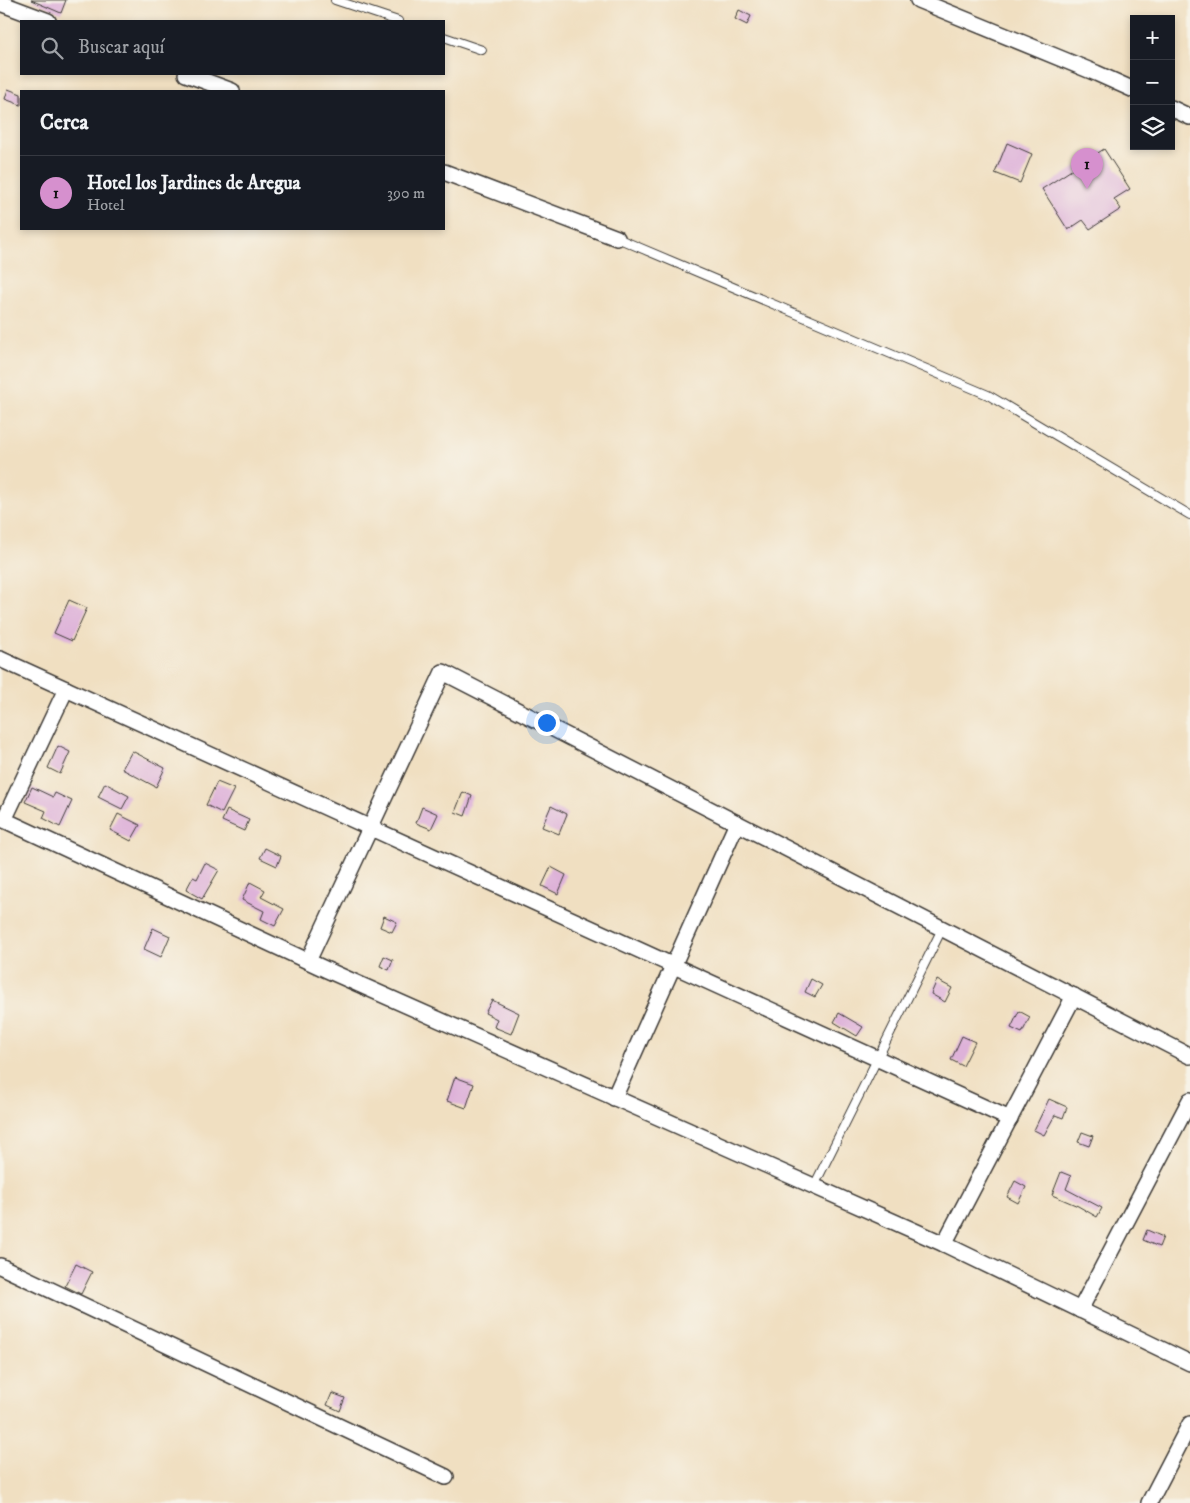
<!DOCTYPE html>
<html lang="es">
<head>
<meta charset="utf-8">
<style>
	body { margin:0; font-family:"IM FELL DW Pica",serif; background:#20242c; color:#f1f3f6 }
	.controls { position:absolute; right:15px; top:15px; display:grid; overflow:hidden; border-radius:0px; box-shadow:0 2px 8px #0003 }
	.controls button { width:45px; height:45px; display:grid; place-items:center; padding:0; border:0; border-bottom:1px solid #363941; background:#171b24; color:#f1f3f6; font:25px sans-serif }
	.you { position:absolute; left:546px; top:722px; width:18px; height:18px; margin:-12px; border:4px solid #fff; border-radius:50%; background:#1a73e8; box-shadow:0 0 0 8px #1a73e833 }
	.badge { display:grid; place-items:center; width:32px; height:32px; border-radius:50%; background:#d690ce; color:#111; font-size:16px; font-weight:700 }
	.pin { position:absolute; translate:-50% -41px; filter:drop-shadow(0 1px 2px #0008) }
	.pin::after { content:''; position:absolute; top:26px; width:18px; height:15px; background:inherit; clip-path:polygon(0 0,100% 0,50% 100%) }
	.list { margin:0; padding:0; list-style:none }
	h2 { display:flex; justify-content:space-between; align-items:center; height:65px; margin:0; padding:0 20px; font-size:21px }
	h2 small { font-size:16px; font-weight:400; color:#9ea1a6 }
	.list li { display:grid; grid-template-columns:32px 1fr auto; gap:15px; align-items:center; box-sizing:border-box; height:75px; padding:0 20px; border-top:1px solid #363941 }
	.list b { display:block; font-size:19px; white-space:nowrap }
	.list p { margin:0; font-size:16px; white-space:nowrap; color:#9ea1a6 }
	.list em { font-size:16px; font-style:normal; color:#9ea1a6 }
	.icon { flex:none; width:28px; height:28px; fill:none; stroke:currentColor; stroke-width:2; stroke-linecap:round; stroke-linejoin:round }
	.map { position:relative; flex:none; width:1190px; height:1503px; overflow:hidden }
	.search { position:absolute; background:#171b24; box-shadow:0 2px 8px #0003; left:20px; top:20px; width:425px; height:55px; display:flex; align-items:center; gap:12px; box-sizing:border-box; padding:0 18px; border-radius:0px; color:#9ea1a6; font-size:19px }
	.panel { position:absolute; background:#171b24; box-shadow:0 2px 8px #0003; left:20px; top:90px; width:425px; height:140px; border-radius:0px }
	.map>svg:first-child { display:block }
</style>
</head>
<body>
<div class="map">
<svg width="1190" height="1503" viewBox="0 0 1190 1503">
	<rect width="100%" height="100%" fill="#f7f3e8"/>
	<filter id="ink" filterUnits="userSpaceOnUse"><feTurbulence type="fractalNoise" baseFrequency=".02" numOctaves="2"/><feDisplacementMap in="SourceGraphic" scale="10" xChannelSelector="R" yChannelSelector="G"/><feConvolveMatrix kernelMatrix="1 2 1 2 8 2 1 2 1" color-interpolation-filters="sRGB"/></filter>
	<filter id="wash" filterUnits="userSpaceOnUse"><feTurbulence type="fractalNoise" baseFrequency=".0096" numOctaves="4" result="noise"/><feDisplacementMap in="SourceGraphic" scale="20" xChannelSelector="R" yChannelSelector="G"/><feGaussianBlur stdDeviation="1.12" result="paint"/><feColorMatrix in="noise" values="0 0 0 0 0 0 0 0 0 0 0 0 0 0 0 0 0 1.4 0 .05"/><feComposite in="paint" operator="in"/></filter>
	<g filter="url(#wash)">
		<rect width="100%" height="100%" fill="#f0dfc1"/>
		<g id="blocks">
			<g fill="#deb2d9">
				<polygon points="31,0 66,0 61,13"/>
				<polygon points="739,10 751,16 747,25 735,19"/>
				<polygon points="8,89 21,94 21,105 5,99"/>
				<polygon points="1007,143 1032,154 1020,183 995,173"/>
				<polygon points="1104,149 1130,189 1114,199 1121,209 1090,229 1083,220 1068,230 1042,189"/>
				<polygon points="69,600 87,608 72,641 54,633"/>
				<polygon points="58,746 70,752 60,774 48,768"/>
				<polygon points="132,751 165,768 156,787 122,769"/>
				<polygon points="217,782 234,789 222,813 206,805"/>
				<polygon points="105,783 129,796 122,809 98,797"/>
				<polygon points="32,787 53,797 55,793 72,801 60,827 43,818 46,811 25,802"/>
				<polygon points="463,792 472,796 465,816 455,812"/>
				<polygon points="551,806 567,814 559,834 542,827"/>
				<polygon points="422,807 438,814 431,829 416,823"/>
				<polygon points="227,810 249,820 244,831 222,821"/>
				<polygon points="118,814 140,825 131,841 110,830"/>
				<polygon points="265,848 281,856 277,866 260,858"/>
				<polygon points="205,863 219,870 202,899 186,890 193,877 197,879"/>
				<polygon points="551,867 566,875 558,894 542,886"/>
				<polygon points="250,882 265,890 261,897 284,909 275,926 261,919 264,911 242,900"/>
				<polygon points="384,916 397,922 392,932 380,927"/>
				<polygon points="153,928 170,936 161,957 144,949"/>
				<polygon points="384,956 393,960 389,970 380,966"/>
				<polygon points="811,979 822,985 815,997 805,992"/>
				<polygon points="937,980 952,988 945,1002 931,994"/>
				<polygon points="492,1000 519,1013 511,1034 494,1027 497,1019 485,1013"/>
				<polygon points="1019,1011 1030,1017 1022,1033 1011,1028"/>
				<polygon points="839,1013 863,1027 857,1036 834,1022"/>
				<polygon points="962,1036 975,1042 963,1066 951,1060"/>
				<polygon points="455,1077 474,1084 466,1108 447,1101"/>
				<polygon points="1049,1099 1067,1107 1063,1118 1055,1115 1044,1135 1034,1130"/>
				<polygon points="1082,1132 1093,1136 1089,1146 1078,1142"/>
				<polygon points="1061,1172 1071,1176 1066,1189 1102,1208 1097,1217 1078,1206 1052,1195"/>
				<polygon points="1015,1181 1026,1187 1018,1203 1007,1197"/>
				<polygon points="1147,1230 1163,1237 1159,1247 1143,1240"/>
				<polygon points="76,1264 92,1272 81,1294 65,1286"/>
				<polygon points="332,1393 345,1398 340,1411 327,1405"/>
			</g>
		</g>
	</g>
	<g filter="url(#ink)">
		<use href="#blocks" fill-opacity="0" stroke="#3c3935" stroke-width="1"/>
		<g fill="none" stroke-linecap="round" stroke-linejoin="round">
			<defs>
				<g id="lane">
					<polyline points="335,0 398,21"/>
					<polyline points="444,37 482,50"/>
					<polyline points="617,238 988,395 1190,515"/>
					<polyline points="814,1186 942,929"/>
				</g>
				<g id="street">
					<polyline points="918,0 1096,73 1134,90"/>
					<polyline points="0,3 48,21"/>
					<polyline points="186,74 232,91"/>
					<polyline points="1171,108 1190,117"/>
					<polyline points="444,172 617,238"/>
					<polyline points="0,659 1010,1119"/>
					<polyline points="0,818 327,970 944,1244 1190,1363"/>
					<polyline points="4,820 66,689"/>
					<polyline points="308,961 443,672 1190,1056"/>
					<polyline points="614,1098 737,823"/>
					<polyline points="944,1244 1074,996"/>
					<polyline points="0,1266 446,1477"/>
					<polyline points="1080,1310 1190,1100"/>
					<polyline points="1149,1503 1190,1424"/>
				</g>
			</defs>
			<use href="#lane" stroke="#3c3935" stroke-width="10"/>
			<use href="#street" stroke="#3c3935" stroke-width="18"/>
			<use href="#lane" stroke="#fff" stroke-width="8"/>
			<use href="#street" stroke="#fff" stroke-width="15"/>
		</g>
	</g>
</svg>
<div class="controls">
<button>+</button>
<button>−</button>
<button><svg class="icon" aria-label="layers" viewBox="0 0 24 24"><path d="M12 4l9 5-9 5-9-5zM3 14l9 5 9-5"/></svg></button>
</div>
<div class="you"></div>
<div class="pin badge" style="left:1087px;top:189px">1</div>
<div class="search"><svg class="icon" aria-label="search" viewBox="0 0 24 24"><circle cx="10" cy="10" r="6"/><path d="M15 15l6 6"/></svg>Buscar aquí</div>
<section class="panel">
<h2>Cerca<small></small></h2>
<ul class="list">
<li><span class="badge">1</span><div><b>Hotel los Jardines de Aregua</b><p>Hotel</p></div><em>390 m</em></li>
</ul>
</section>
</div>
</body>
</html>
